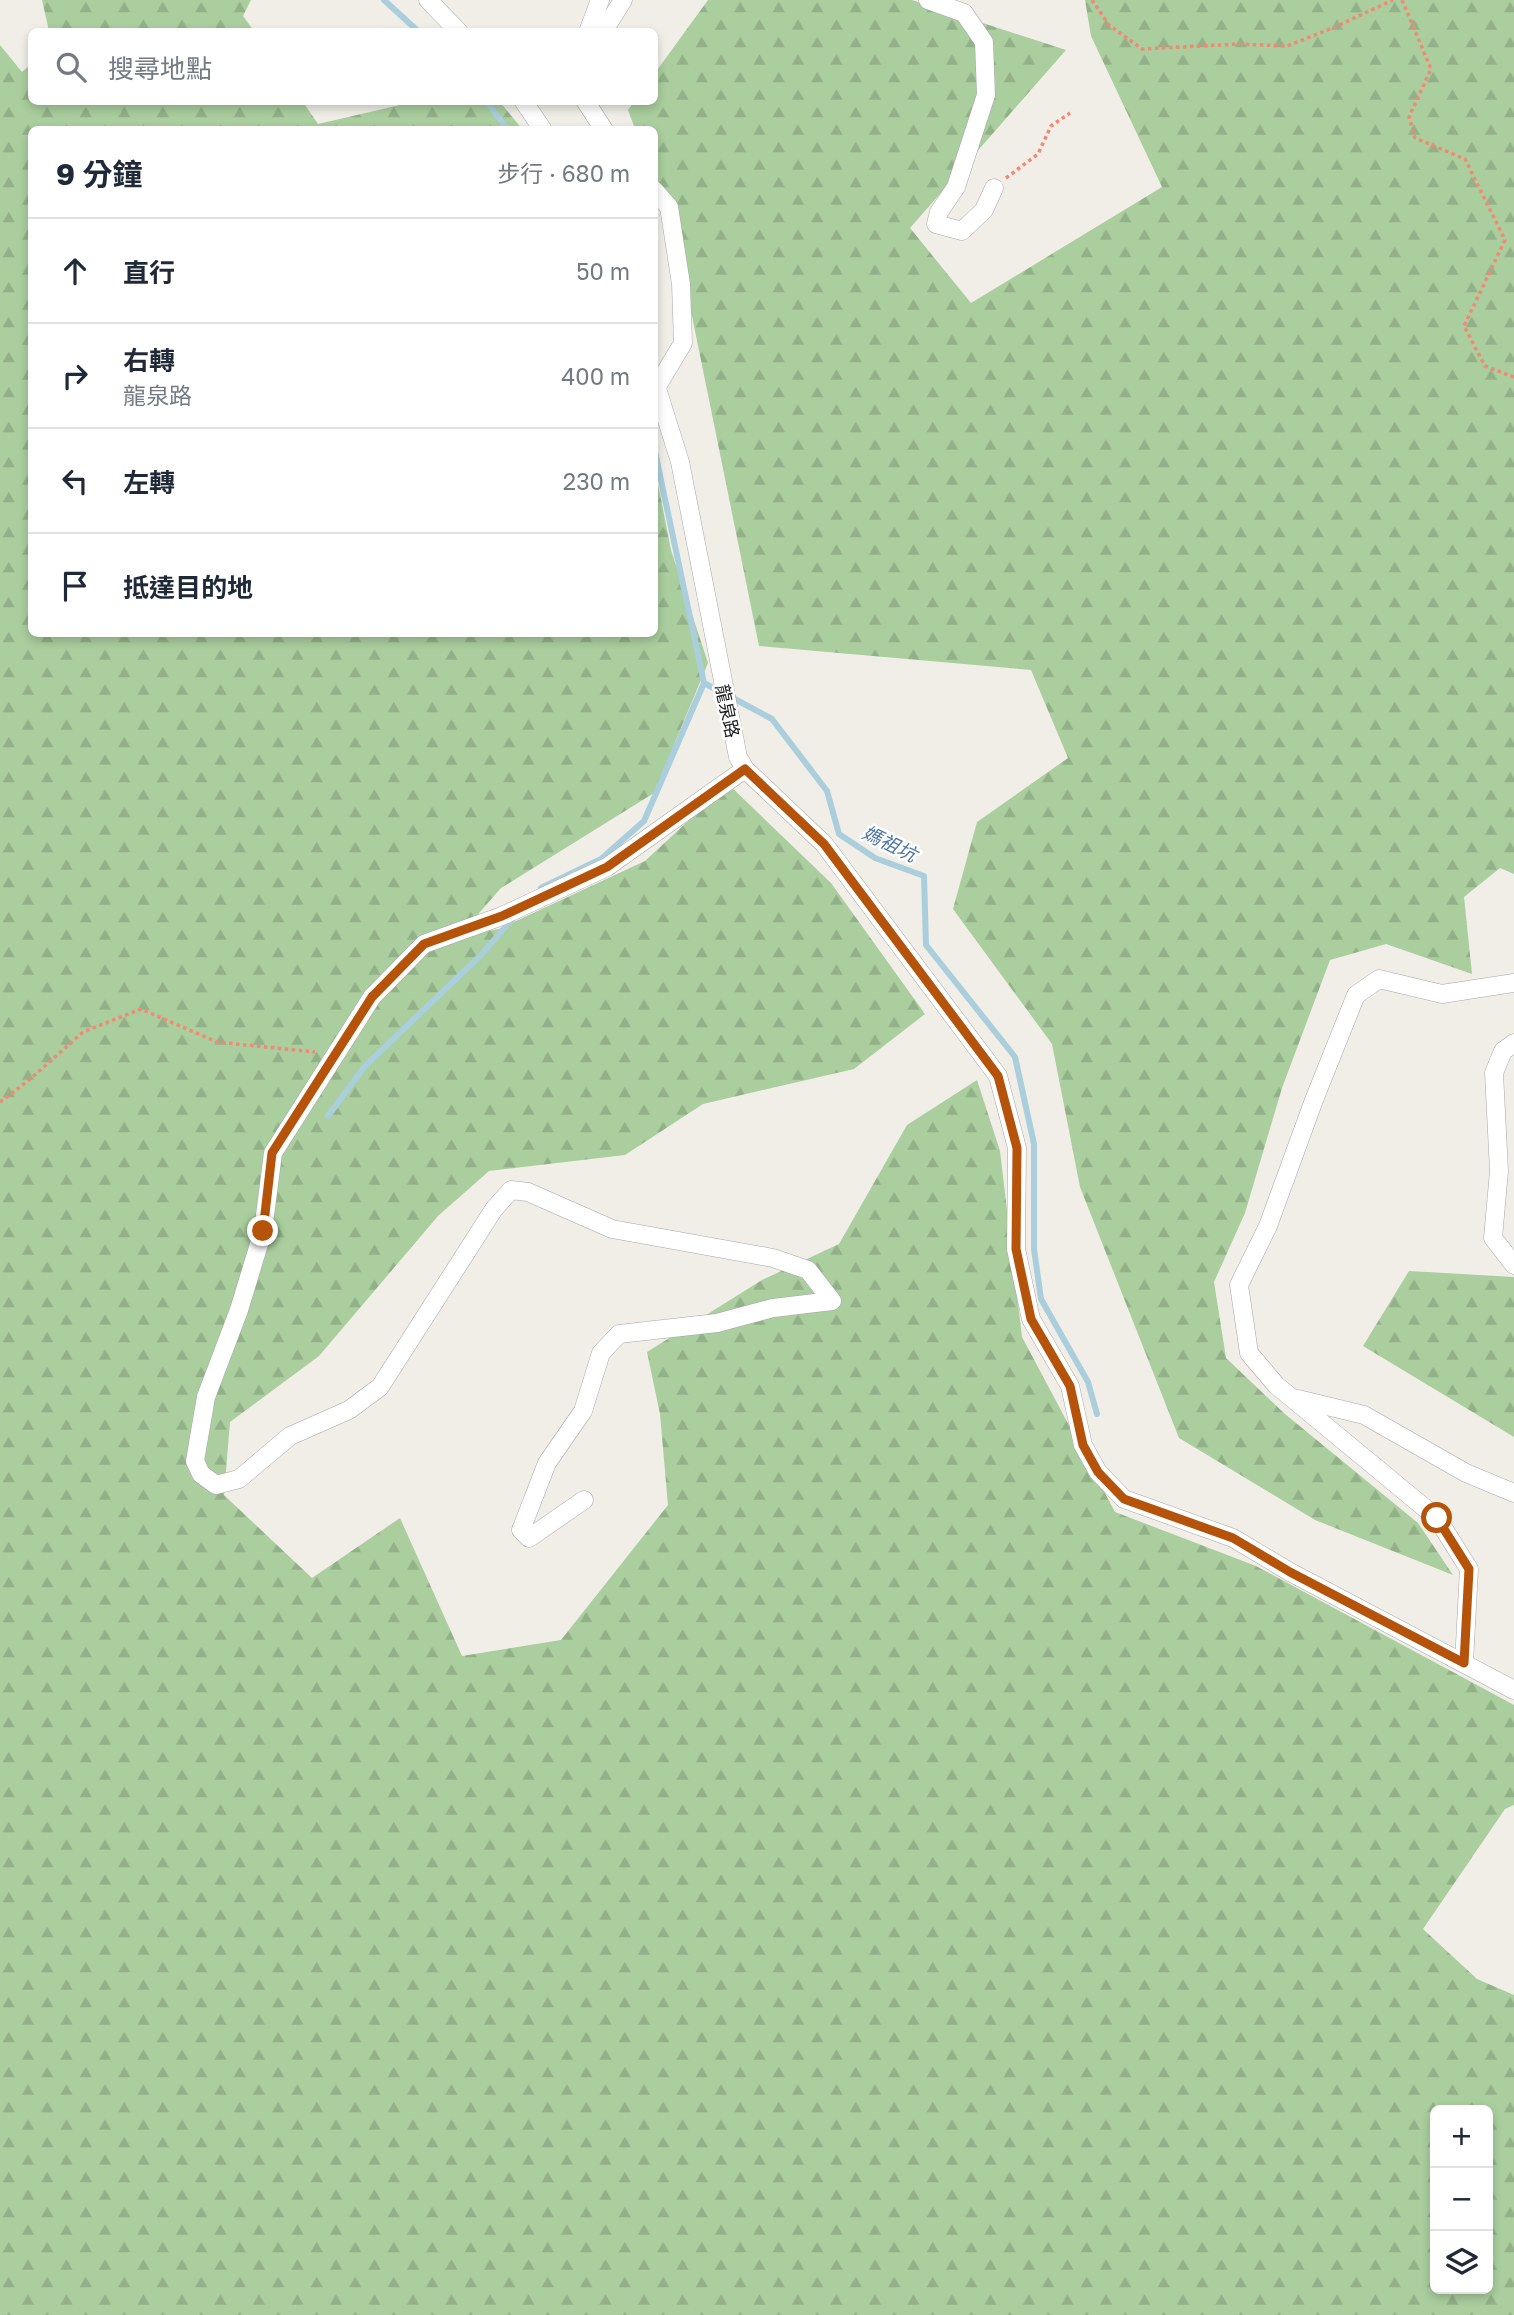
<!DOCTYPE html>
<html lang="zh-TW">
<head>
<meta charset="utf-8">
<style>
	body { margin:0; font-family:"Golos Text","Noto Sans TC",sans-serif; background:#f6f6f7; color:#1f2937 }
	.controls { position:absolute; right:21px; bottom:21px; display:grid; overflow:hidden; border-radius:10px; box-shadow:0 4px 10px #0003 }
	.controls button { width:63px; height:63px; display:grid; place-items:center; padding:0; border:0; border-bottom:2px solid #e0e1e3; background:#fff; color:#1f2937; font:35px sans-serif }
	.stop { position:absolute; width:21px; height:21px; margin:-16px; border:5px solid #b45309; border-radius:50%; background:#fff }
	.stop.end { background:#b45309; border-color:#fff; box-shadow:0 2px 7px #0008 }
	.list { margin:0; padding:0; list-style:none }
	h2 { display:flex; justify-content:space-between; align-items:center; height:91px; margin:0; padding:0 28px; font-size:30px }
	h2 small { font-size:23px; font-weight:400; color:#747a83 }
	.list li { display:grid; grid-template-columns:46px 1fr auto; gap:21px; align-items:center; box-sizing:border-box; height:105px; padding:0 28px; border-top:2px solid #e0e1e3 }
	.list b { display:block; font-size:26px; white-space:nowrap }
	.list p { margin:0; font-size:23px; white-space:nowrap; color:#747a83 }
	.list em { font-size:23px; font-style:normal; color:#747a83 }
	.icon { flex:none; width:38px; height:38px; fill:none; stroke:currentColor; stroke-width:2; stroke-linecap:round; stroke-linejoin:round }
	.map { position:relative; flex:none; width:1514px; height:2315px; overflow:hidden }
	.search { position:absolute; background:#fff; box-shadow:0 4px 10px #0003; left:28px; top:28px; width:630px; height:77px; display:flex; align-items:center; gap:18px; box-sizing:border-box; padding:0 24px; border-radius:10px; color:#747a83; font-size:26px }
	.panel { position:absolute; background:#fff; box-shadow:0 4px 10px #0003; left:28px; top:126px; width:630px; height:511px; border-radius:10px }
	.map>svg:first-child { display:block }
</style>
</head>
<body>
<div class="map">
<svg width="1514" height="2315" viewBox="0 0 1514 2315">
	<defs>
		<pattern id="forest-firs" width="22" height="20" patternUnits="userSpaceOnUse" patternTransform="scale(1.75)"><rect width="22" height="20" fill="#aace9e"/><path d="M5 1l3.5 6h-7zM16 11l3.5 6h-7z" fill="#92b188"/></pattern>
	</defs>
	<rect width="100%" height="100%" fill="#f0eee7"/>
	<g fill="url(#forest-firs)" fill-rule="evenodd">
		<polygon points="42,0 251,0 243,16 254,31 49,31"/>
		<polygon points="708,0 912,0 1066,50 910,228 971,303 1162,187 1091,36 1085,0 1514,0 1514,874 1500,868 1464,897 1472,974 1386,944 1330,960 1282,1088 1245,1213 1214,1282 1226,1358 1285,1414 1418,1523 1453,1575 1315,1520 1179,1438 1080,1187 1052,1044 953,909 977,822 1068,758 1031,670 759,646 678,247 655,184 654,130 635,129 628,110 634,102 654,102 655,73"/>
		<path d="M0,45L22,72L31,64L32,102H303L318,124L413,102H500L522,129L32,130V634H654L655,469L671,550L708,663L654,793L501,888L459,936L499,929L645,861L728,784L831,883L925,1014L854,1069L703,1104L625,1155L489,1171L438,1216L319,1356L230,1422L224,1495L312,1578L400,1518L462,1656L561,1640L668,1505L660,1414L647,1352L762,1280L839,1244L907,1125L977,1080L1000,1151L1022,1337L1115,1512L1256,1566L1514,1705V1805L1505,1809L1423,1929L1477,1979L1514,1995V2315H0ZM1435,2110H1488V2289H1435Z"/>
		<polygon points="1409,1271 1514,1277 1514,1437 1363,1346"/>
	</g>
	<g fill="none" stroke-linecap="round" stroke-linejoin="round">
		<g stroke="#aacedc" stroke-width="6">
			<polyline points="384,0 419,32"/>
			<polyline points="487,102 508,130"/>
			<polyline points="654,447 704,683 721,692"/>
			<polyline points="731,697 772,719 827,791 839,834 875,858 924,876 926,945 1015,1057 1034,1144 1034,1249 1041,1299 1088,1382 1097,1414"/>
			<polyline points="541,888 601,859 644,821 704,683"/>
			<polyline points="328,1116 365,1066 481,955 515,916"/>
		</g>
		<defs>
			<g id="street">
				<polyline points="428,0 459,32"/>
				<polyline points="928,0 964,13 984,42 986,95 956,187 939,212 936,224 962,231 984,210 994,188"/>
				<polyline points="588,32 600,0"/>
				<polyline points="603,32 623,0"/>
				<polyline points="524,102 543,130"/>
				<polyline points="586,102 604,130"/>
				<polyline points="654,190 669,207 681,284 683,343 656,388"/>
				<polyline points="654,379 680,462 738,757 745,769 824,844 998,1076 1017,1148 1016,1249 1031,1319 1070,1386 1083,1445 1098,1472 1124,1499 1233,1538 1290,1572 1514,1690"/>
				<polyline points="1514,1043 1503,1051 1494,1073 1499,1171 1493,1238 1514,1265"/>
				<polyline points="1298,1399 1364,1415 1466,1473 1514,1493"/>
				<polyline points="584,1500 529,1538 521,1530 547,1463 583,1411 601,1353 619,1334 717,1323 773,1308 832,1301 808,1270 773,1258 612,1229 528,1192 511,1190 494,1209 380,1387 349,1410 290,1436 239,1479 216,1485 201,1474 195,1461 206,1397 239,1310 263,1231 273,1153 372,997 424,944 502,916 607,867 745,769"/>
				<polyline points="1464,1663 1469,1569 1437,1518 1276,1385 1249,1353 1239,1285 1268,1226 1314,1100 1356,995 1379,979 1442,994 1514,983"/>
			</g>
		</defs>
		<use href="#street" stroke="#a7a7a7" stroke-width="19"/>
		<g stroke="#f48775" stroke-width="3.5" stroke-dasharray="3.5 3.5" stroke-linecap="butt">
			<polyline points="1092,0 1109,25 1142,49 1239,44 1287,46 1335,27 1393,0"/>
			<polyline points="1402,0 1431,69 1409,117 1415,138 1465,159 1505,240 1464,326 1485,366 1514,377"/>
			<polyline points="1006,178 1038,154 1051,126 1070,113"/>
			<polyline points="0,1102 28,1081 83,1032 141,1009 217,1042 315,1052"/>
		</g>
		<use href="#street" stroke="#fff" stroke-width="18"/>
	</g>
	<g fill="none" stroke-linecap="round" stroke-linejoin="round">
		<polyline stroke="#b45309" stroke-width="9" points="263,1231 272,1153 372,997 424,944 502,916 607,867 745,769 824,844 998,1076 1017,1148 1016,1249 1031,1319 1070,1386 1083,1445 1098,1472 1124,1499 1233,1538 1290,1572 1464,1663 1469,1569 1437,1518"/>
	</g>
	<g text-anchor="middle" dominant-baseline="central" stroke-width="5" stroke-linejoin="round" paint-order="stroke">
		<g font-size="18" fill="#202020" stroke="#fff">
			<text transform="translate(728 711) rotate(78)">龍泉路</text>
		</g>
		<g font-size="19" font-style="italic" fill="#4d75a5" stroke="#fff">
			<text transform="translate(890 843) rotate(26)">媽祖坑</text>
		</g>
	</g>
</svg>
<div class="controls">
<button>+</button>
<button>−</button>
<button><svg class="icon" aria-label="layers" viewBox="0 0 24 24"><path d="M12 4l9 5-9 5-9-5zM3 14l9 5 9-5"/></svg></button>
</div>
<div class="stop" style="left:1437px;top:1518px"></div>
<div class="stop end" style="left:263px;top:1231px"></div>
<div class="search"><svg class="icon" aria-label="search" viewBox="0 0 24 24"><circle cx="10" cy="10" r="6"/><path d="M15 15l6 6"/></svg>搜尋地點</div>
<section class="panel">
<h2>9 分鐘<small>步行 · 680 m</small></h2>
<ul class="list">
<li><svg class="icon" aria-label="ahead" viewBox="0 0 24 24"><path d="M12 20V5M6 11l6-6 6 6"/></svg><div><b>直行</b></div><em>50 m</em></li>
<li><svg class="icon" aria-label="right" viewBox="0 0 24 24"><path d="M7 20v-9h11M14 6l5 5-5 5"/></svg><div><b>右轉</b><p>龍泉路</p></div><em>400 m</em></li>
<li><svg class="icon" aria-label="left" viewBox="0 0 24 24"><path d="M17 20v-9H6M10 6l-5 5 5 5"/></svg><div><b>左轉</b></div><em>230 m</em></li>
<li><svg class="icon" aria-label="arrive" viewBox="0 0 24 24"><path d="M6 21V4h12l-3 4 3 4H6"/></svg><div><b>抵達目的地</b></div></li>
</ul>
</section>
</div>
</body>
</html>
